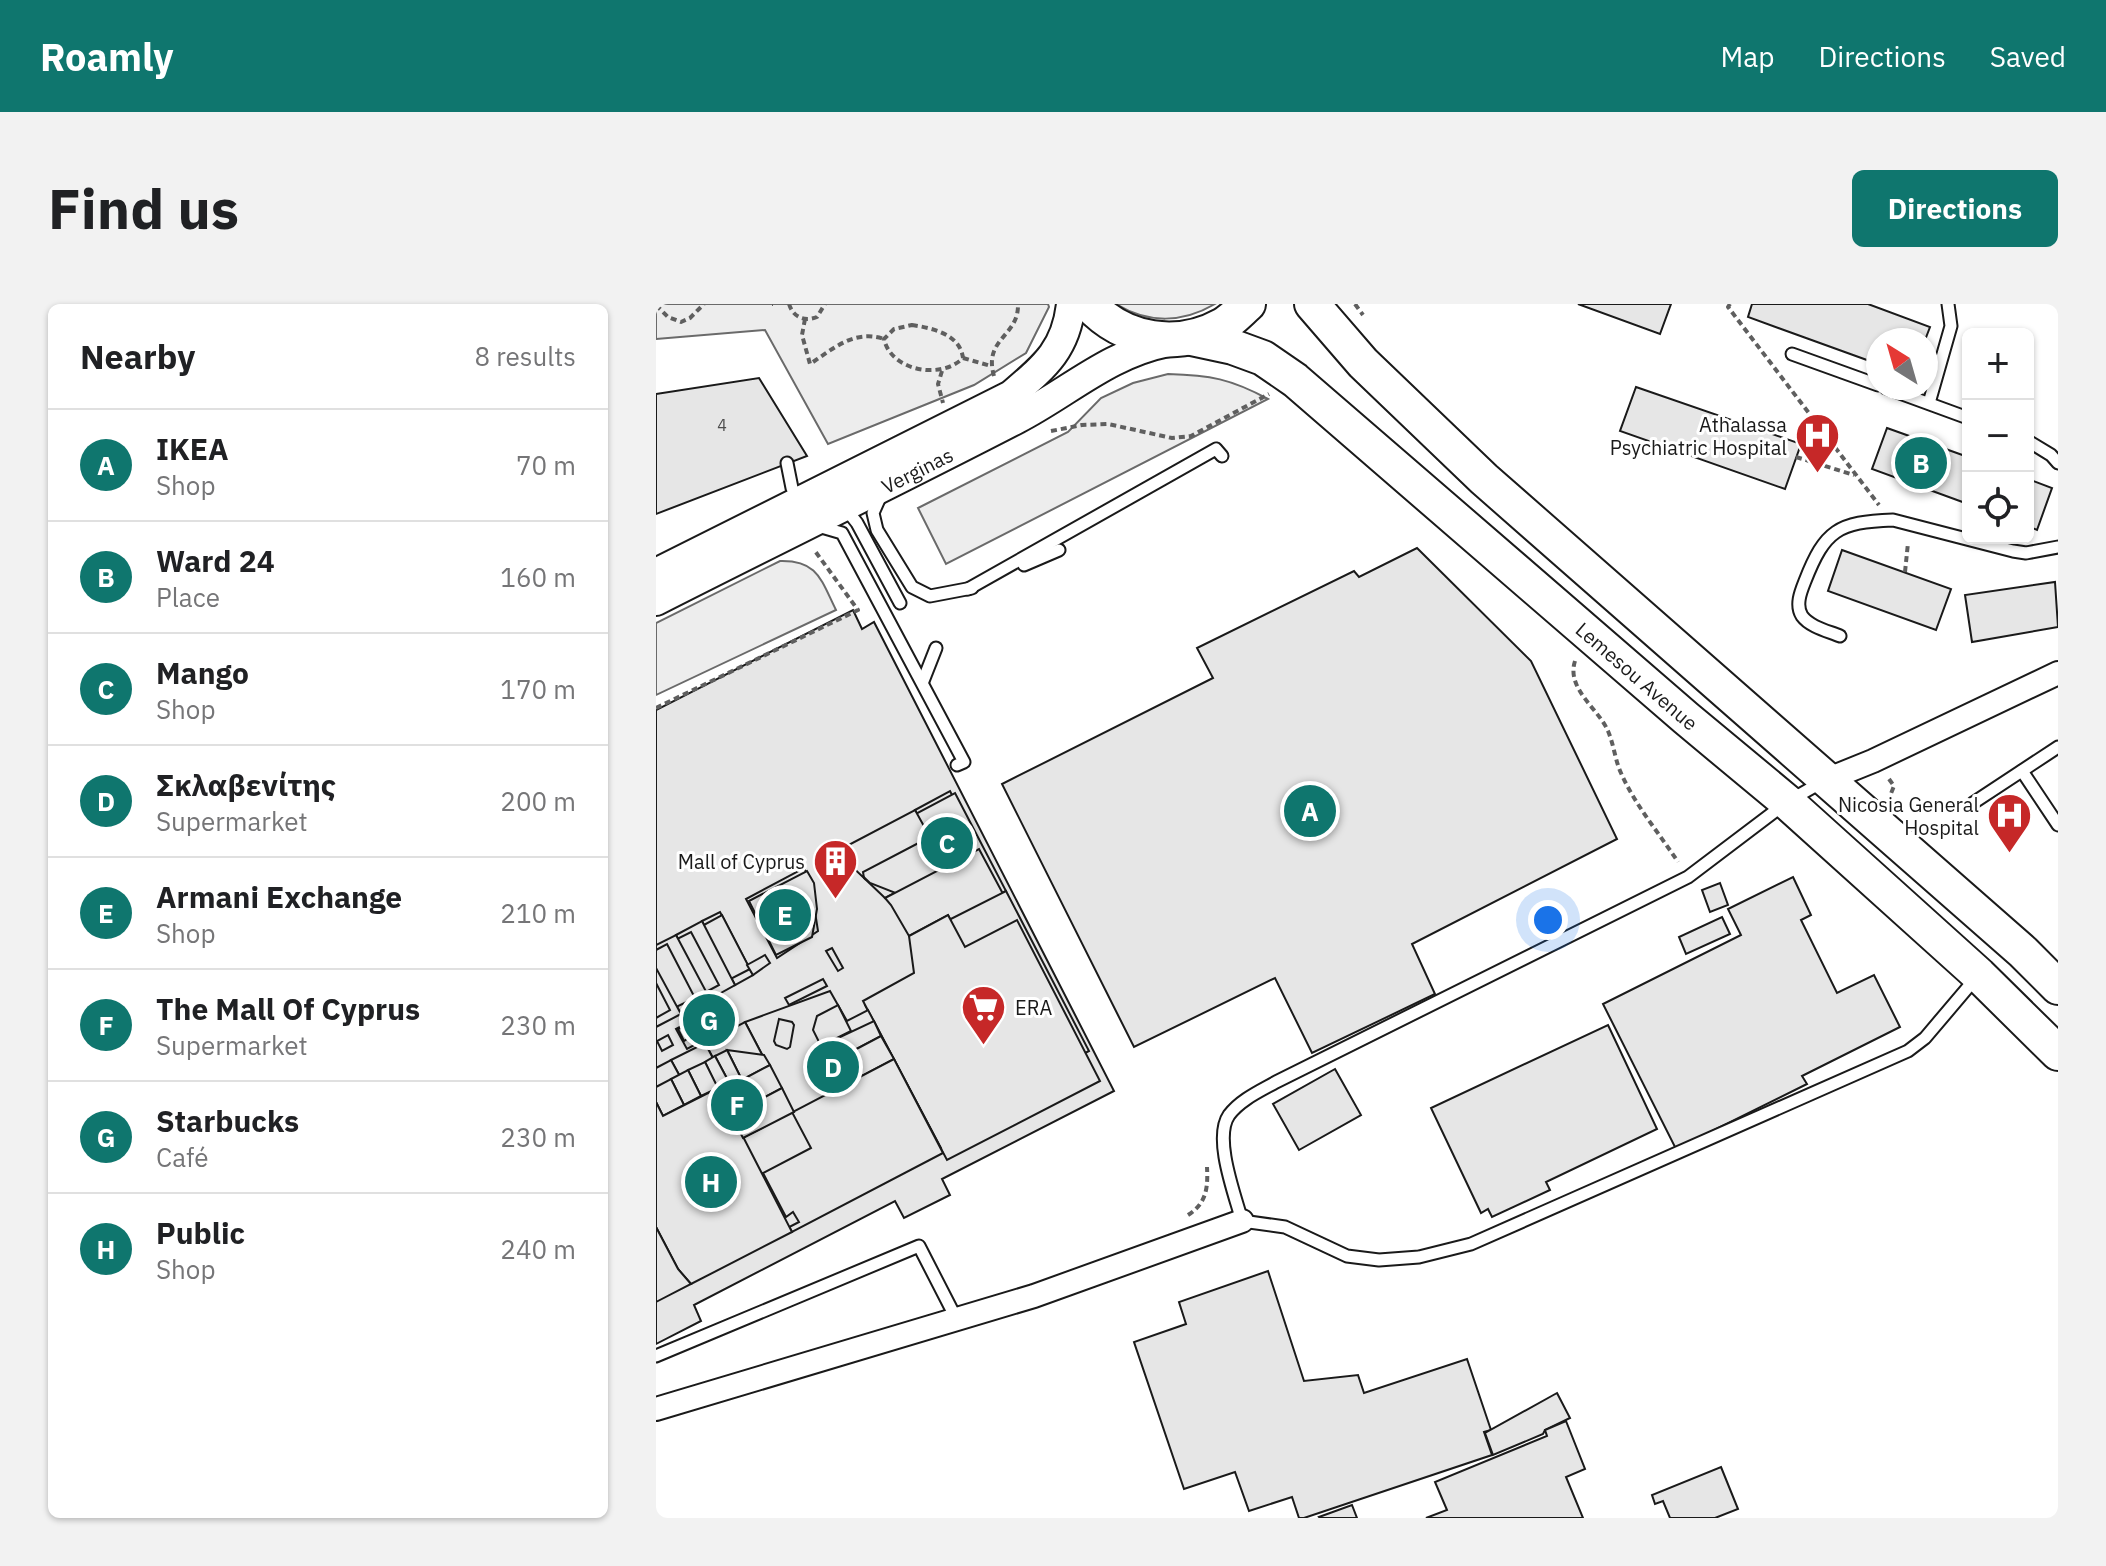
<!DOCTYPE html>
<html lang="en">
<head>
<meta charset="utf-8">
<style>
	body { margin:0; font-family:"IBM Plex Sans",sans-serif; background:#f2f2f2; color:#202124 }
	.controls { position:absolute; right:24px; top:24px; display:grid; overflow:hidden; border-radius:12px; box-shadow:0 2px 6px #0004 }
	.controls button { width:72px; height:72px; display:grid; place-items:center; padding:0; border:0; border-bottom:2px solid #e0e0e0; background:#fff; color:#202124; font:40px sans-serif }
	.compass { position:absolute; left:1210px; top:24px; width:72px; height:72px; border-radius:50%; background:#fff; box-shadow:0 2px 6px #0004; rotate:323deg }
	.you { position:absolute; left:892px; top:616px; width:28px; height:28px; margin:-20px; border:6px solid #fff; border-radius:50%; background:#1a73e8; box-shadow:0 0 0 12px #1a73e833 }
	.badge { display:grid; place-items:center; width:52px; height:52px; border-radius:50%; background:#0f766e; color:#fff; font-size:26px; font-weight:700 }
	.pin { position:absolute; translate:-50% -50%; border:4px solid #fff; box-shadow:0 2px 8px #0006 }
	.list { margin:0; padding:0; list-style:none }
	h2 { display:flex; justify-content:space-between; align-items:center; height:104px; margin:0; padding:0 32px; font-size:34px }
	h2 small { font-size:26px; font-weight:400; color:#757577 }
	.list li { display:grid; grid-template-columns:52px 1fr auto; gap:24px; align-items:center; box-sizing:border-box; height:112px; padding:0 32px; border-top:2px solid #e0e0e0 }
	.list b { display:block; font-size:30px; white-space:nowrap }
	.list p { margin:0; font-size:26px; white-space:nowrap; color:#757577 }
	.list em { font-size:26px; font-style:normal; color:#757577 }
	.icon { flex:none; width:44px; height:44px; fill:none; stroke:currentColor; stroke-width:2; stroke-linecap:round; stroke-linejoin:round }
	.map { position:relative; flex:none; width:1402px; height:1214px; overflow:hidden; border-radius:12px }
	header { display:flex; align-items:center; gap:48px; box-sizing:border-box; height:112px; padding:0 40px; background:#0f766e; color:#fff }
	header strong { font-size:38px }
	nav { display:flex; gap:44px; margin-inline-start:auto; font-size:28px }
	.intro { display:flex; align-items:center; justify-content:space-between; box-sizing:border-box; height:192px; padding:0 48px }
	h1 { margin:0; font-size:56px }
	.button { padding:20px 36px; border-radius:12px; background:#0f766e; color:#fff; font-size:28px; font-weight:700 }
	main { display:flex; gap:48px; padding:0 48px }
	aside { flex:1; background:#fff; border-radius:12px; box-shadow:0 2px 6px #0004 }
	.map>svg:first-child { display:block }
</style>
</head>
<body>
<header>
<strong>Roamly</strong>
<nav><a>Map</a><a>Directions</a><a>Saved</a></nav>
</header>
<div class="intro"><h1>Find us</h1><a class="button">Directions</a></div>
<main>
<aside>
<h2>Nearby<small>8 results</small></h2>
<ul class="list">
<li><span class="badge">A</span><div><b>IKEA</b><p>Shop</p></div><em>70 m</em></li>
<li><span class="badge">B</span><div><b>Ward 24</b><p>Place</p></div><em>160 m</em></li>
<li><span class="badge">C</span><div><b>Mango</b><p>Shop</p></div><em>170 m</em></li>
<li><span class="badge">D</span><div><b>Σκλαβενίτης</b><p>Supermarket</p></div><em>200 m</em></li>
<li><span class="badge">E</span><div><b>Armani Exchange</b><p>Shop</p></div><em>210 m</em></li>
<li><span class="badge">F</span><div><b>The Mall Of Cyprus</b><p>Supermarket</p></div><em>230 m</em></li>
<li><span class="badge">G</span><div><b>Starbucks</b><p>Café</p></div><em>230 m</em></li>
<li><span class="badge">H</span><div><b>Public</b><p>Shop</p></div><em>240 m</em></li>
</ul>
</aside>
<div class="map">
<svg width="1402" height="1214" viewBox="0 0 1402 1214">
	<rect width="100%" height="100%" fill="#fff"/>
	<g fill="#ededed" stroke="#6a6a6a" stroke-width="2">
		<polygon points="0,0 392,0 393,3 370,49 318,81 172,140 109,26 0,35"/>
		<path d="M460,0H559C527,19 492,20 460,0Z"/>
		<path d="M512,70C554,71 575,75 612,95L290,260L262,204L412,128L445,94L477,79Z"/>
		<path d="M124,257C162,256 165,276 180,306L0,391V319Z"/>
	</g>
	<g fill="#e6e6e6" stroke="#1a1a1a" stroke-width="2">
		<polygon points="922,0 1015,0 1004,30"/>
		<polygon points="1096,0 1212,0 1274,23 1269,36 1222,36 1222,60 1092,13"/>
		<polygon points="103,74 151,152 0,210 0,90"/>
		<polygon points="980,83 1145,140 1129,185 964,127"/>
		<polygon points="1231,124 1312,153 1312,200 1216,165"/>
		<polygon points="1372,175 1396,184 1381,226 1372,222"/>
		<polygon points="761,244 875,357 961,535 756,640 779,690 656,749 619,674 478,743 346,480 557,374 541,344 698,267 703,273"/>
		<polygon points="1186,246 1295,285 1280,326 1172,287"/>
		<polygon points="1399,278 1402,323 1316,338 1309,291"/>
		<polygon points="197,306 206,325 218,318 458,787 286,875 294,891 248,914 239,897 38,1001 45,1017 0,1040 0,406"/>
		<polygon points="294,487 323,545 229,594 208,574 207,568 274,533 259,506"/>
		<polygon points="299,489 350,587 271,627 255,595 214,579 194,560 188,548"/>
		<polygon points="259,506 274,533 207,568 208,574 190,557 185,545"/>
		<polygon points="323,545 361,616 309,643 292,611 253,632 235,601 229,594"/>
		<polygon points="148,564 154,576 162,627 121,654 90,595"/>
		<polygon points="151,567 158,579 161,605 156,633 120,651 93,597"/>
		<polygon points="1137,573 1155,611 1145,616 1181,689 1218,671 1244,723 1146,772 1151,780 1020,845 947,700 1085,631 1072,605"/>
		<polygon points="1064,579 1072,601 1054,608 1046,586"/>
		<polygon points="350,587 433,747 277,829 209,701 261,674 271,627"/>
		<polygon points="64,608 97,671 79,681 46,617"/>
		<polygon points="66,611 94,665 63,681 35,628"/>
		<polygon points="292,611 309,643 361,616 444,777 291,856 207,697 258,669 253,632"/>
		<polygon points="1066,613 1074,630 1030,650 1023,633"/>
		<polygon points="46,617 79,681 54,695 20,631"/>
		<polygon points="35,628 63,681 39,694 11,640"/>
		<polygon points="20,631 54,695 25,710 0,664 0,641"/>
		<polygon points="11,640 39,694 14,706 0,679 0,646"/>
		<polygon points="176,644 187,664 182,667 170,647"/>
		<polygon points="109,651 114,659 97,671 91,661"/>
		<polygon points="0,664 25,710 0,723"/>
		<polygon points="167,675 171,682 133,701 129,694"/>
		<polygon points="0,679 14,706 0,714"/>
		<polygon points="174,687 191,717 212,706 285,844 143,918 137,908 130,913 107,869 155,844 89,718"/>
		<polygon points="182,701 195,727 165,742 157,726 161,712"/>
		<polygon points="59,705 65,716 47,726 41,715"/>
		<polygon points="123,715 136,718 138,721 134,743 131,745 120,741 118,737"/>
		<polygon points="218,717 225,732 174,759 165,742"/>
		<polygon points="33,718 44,738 31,745 20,725"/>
		<polygon points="89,718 136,808 97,829 49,739"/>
		<polygon points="32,721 37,731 28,737 22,725"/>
		<polygon points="952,721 1001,825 890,878 894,886 836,913 832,905 825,909 775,804"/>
		<polygon points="12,731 17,741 6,747 1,737"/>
		<polygon points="225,732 238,755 185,783 174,759"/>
		<polygon points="49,739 96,829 64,846 15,756"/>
		<polygon points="71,746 108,751 114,761 86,776"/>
		<polygon points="71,746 86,776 75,782 59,752"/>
		<polygon points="59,752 75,782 63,788 49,758"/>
		<polygon points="238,755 287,849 136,928 87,834"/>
		<polygon points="15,756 64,846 136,808 155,844 107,869 130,913 137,908 143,918 0,992 0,764"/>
		<polygon points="49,758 62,784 45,792 32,766"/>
		<polygon points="114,761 126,784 75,811 63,788"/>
		<polygon points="679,765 705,811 643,846 617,800"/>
		<polygon points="32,766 45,792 28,801 15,775"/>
		<polygon points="15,775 28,801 7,812 0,798 0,783"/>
		<polygon points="62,784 136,928 35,980 22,965 0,923 0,798 7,812"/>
		<polygon points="126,784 138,808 87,834 75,811"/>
		<polygon points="0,923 22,965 35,980 0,998"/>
		<polygon points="612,967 648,1077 702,1071 708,1089 811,1055 835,1126 828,1128 836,1151 648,1214 643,1214 636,1193 593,1207 579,1168 528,1185 478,1038 530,1020 523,998"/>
		<polygon points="901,1089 914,1114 889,1126 887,1130 837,1151 829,1129"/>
		<polygon points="910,1117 929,1165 910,1173 927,1214 770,1214 791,1206 779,1178 891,1132 889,1126"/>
		<polygon points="1065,1163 1082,1205 1059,1214 1014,1214 1007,1197 999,1200 996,1191"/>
		<polygon points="696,1201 701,1214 664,1214 663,1213"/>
	</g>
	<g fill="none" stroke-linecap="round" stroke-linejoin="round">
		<defs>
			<g id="service">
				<polyline points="1136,50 1222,81"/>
				<polyline points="1230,84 1312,114"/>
				<polyline points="1273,99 1295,22 1292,0"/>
				<polyline points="1372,137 1395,151 1402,159"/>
				<polyline points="131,159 136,184 143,198"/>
				<polyline points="225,191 217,209 221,226 256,283 274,292 316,284"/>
				<polyline points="186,207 194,210 201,219 244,299"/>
				<polyline points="162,222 186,229 308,458 301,461"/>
				<polyline points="368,261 403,246"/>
				<polyline points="312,285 560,145 566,152"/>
				<path d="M1184,332C1172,327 1154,323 1146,312C1139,301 1145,287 1149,277C1169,226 1182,218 1237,216L1357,247L1370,249L1402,243"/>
				<polyline points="267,377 280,344"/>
				<polyline points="1366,467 1402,521"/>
				<path d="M1166,478L1131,498L1032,573L620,778C604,787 584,796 573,811C557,834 579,891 586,917L629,923L691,952L723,956L763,953L815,940L1252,747L1269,734L1319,675"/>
				<polyline points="1317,499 1402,443"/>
				<polyline points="0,1052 263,942 301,1016"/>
			</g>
			<g id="minor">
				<polyline points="1170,476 1217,457 1402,369"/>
				<polyline points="0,1105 378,992 586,917"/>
			</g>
			<g id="tertiary">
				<path d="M0,269L355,91C388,63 410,46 415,0"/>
				<path id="s1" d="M0,297C120,236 241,177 361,115C413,88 452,50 512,38"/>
			</g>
			<g id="primary">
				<path d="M433,0C468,38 522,46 567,21C576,16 584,7 592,0"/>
				<polyline points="656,0 707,59 828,175 1367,648 1402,683"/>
				<path id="s2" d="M535,34L577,43L607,54L639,76L1030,414L1131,498L1323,671L1402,749"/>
			</g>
		</defs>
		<use href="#service" stroke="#1a1a1a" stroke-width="15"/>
		<use href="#minor" stroke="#1a1a1a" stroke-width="26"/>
		<use href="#tertiary" stroke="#1a1a1a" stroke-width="32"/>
		<use href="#primary" stroke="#1a1a1a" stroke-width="38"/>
		<g stroke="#5f5f5f" stroke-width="4" stroke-dasharray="6 4" stroke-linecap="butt">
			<polyline points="116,0 117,0"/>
			<path d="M133,0C137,13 148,18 161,13L169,0"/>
			<polyline points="699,0 707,11"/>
			<polyline points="1074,0 1072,3 1223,201"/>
			<polyline points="0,1 12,13 25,18 34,14 48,0"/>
			<path d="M149,15L146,31L154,60C177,45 198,25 228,35"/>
			<path d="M256,21C276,24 304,30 307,54C285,76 235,67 228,35L238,25Z"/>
			<polyline points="307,54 335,62"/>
			<polyline points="286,67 282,80 287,99"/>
			<path d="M338,72C327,34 363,33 362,0"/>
			<polyline points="395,127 426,121 452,120 516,134 535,132 613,90"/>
			<polyline points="1140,153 1198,171"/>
			<polyline points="1249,268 1252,239"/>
			<path d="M919,357C910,385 942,404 952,427C958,441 959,456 965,469C979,501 1003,529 1022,558"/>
			<polyline points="0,404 202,306 159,247"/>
			<polyline points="1233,475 1238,482 1234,492"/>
			<path d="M532,911C551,899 552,883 551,863"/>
		</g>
		<use href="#service" stroke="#fff" stroke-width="11"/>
		<use href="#minor" stroke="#fff" stroke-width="22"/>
		<use href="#tertiary" stroke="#fff" stroke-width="28"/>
		<use href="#primary" stroke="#fff" stroke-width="34"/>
	</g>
	<defs>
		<symbol id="hospital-pin" viewBox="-11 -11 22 30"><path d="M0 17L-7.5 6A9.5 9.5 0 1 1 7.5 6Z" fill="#c62828" stroke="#fff"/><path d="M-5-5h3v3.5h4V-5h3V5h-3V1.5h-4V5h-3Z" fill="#fff"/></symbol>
		<symbol id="building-pin" viewBox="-11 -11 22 30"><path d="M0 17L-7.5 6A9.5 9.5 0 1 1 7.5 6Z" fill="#c62828" stroke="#fff"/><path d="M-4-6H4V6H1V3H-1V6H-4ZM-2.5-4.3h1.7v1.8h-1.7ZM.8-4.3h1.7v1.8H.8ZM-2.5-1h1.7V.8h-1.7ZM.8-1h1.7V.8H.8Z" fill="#fff"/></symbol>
		<symbol id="supermarket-pin" viewBox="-11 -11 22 30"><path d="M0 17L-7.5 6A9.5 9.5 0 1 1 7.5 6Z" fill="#c62828" stroke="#fff"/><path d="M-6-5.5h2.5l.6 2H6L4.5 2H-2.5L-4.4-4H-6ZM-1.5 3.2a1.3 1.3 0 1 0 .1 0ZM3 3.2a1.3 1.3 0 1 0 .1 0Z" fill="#fff"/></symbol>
	</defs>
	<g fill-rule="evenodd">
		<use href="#hospital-pin" x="1136" y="106" width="51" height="69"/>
		<use href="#hospital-pin" x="1328" y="486" width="51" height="69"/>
		<use href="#building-pin" x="154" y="532" width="51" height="69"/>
		<use href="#supermarket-pin" x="302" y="678" width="51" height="69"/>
	</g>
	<g text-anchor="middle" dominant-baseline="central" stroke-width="6" stroke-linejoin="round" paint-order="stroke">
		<g font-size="16" fill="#4d4d4d">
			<text x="66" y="121">4</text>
		</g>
		<g font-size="20" fill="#1a1a1a" stroke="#fff" text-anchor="end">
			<text x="1131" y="120">Athalassa<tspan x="1131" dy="23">Psychiatric Hospital</tspan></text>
			<text x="1323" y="500">Nicosia General<tspan x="1323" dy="23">Hospital</tspan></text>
			<text x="149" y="557">Mall of Cyprus</text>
			<text x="359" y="703" text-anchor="start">ERA</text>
		</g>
		<g font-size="20" fill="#1a1a1a" stroke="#fff">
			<text stroke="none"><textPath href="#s1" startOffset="292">Verginas</textPath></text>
			<text stroke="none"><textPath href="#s2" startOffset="566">Lemesou Avenue</textPath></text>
		</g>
	</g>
</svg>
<div class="controls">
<button>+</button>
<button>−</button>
<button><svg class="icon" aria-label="locate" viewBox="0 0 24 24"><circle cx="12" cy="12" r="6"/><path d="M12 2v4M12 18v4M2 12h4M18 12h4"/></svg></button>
</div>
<svg class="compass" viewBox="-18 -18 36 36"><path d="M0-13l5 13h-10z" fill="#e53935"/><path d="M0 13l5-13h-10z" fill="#757577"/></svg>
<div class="you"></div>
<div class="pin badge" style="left:654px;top:507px">A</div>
<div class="pin badge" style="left:1265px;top:159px">B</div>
<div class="pin badge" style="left:291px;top:539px">C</div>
<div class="pin badge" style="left:177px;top:763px">D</div>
<div class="pin badge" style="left:129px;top:611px">E</div>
<div class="pin badge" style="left:81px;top:801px">F</div>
<div class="pin badge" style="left:53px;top:716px">G</div>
<div class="pin badge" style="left:55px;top:878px">H</div>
</div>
</main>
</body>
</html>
